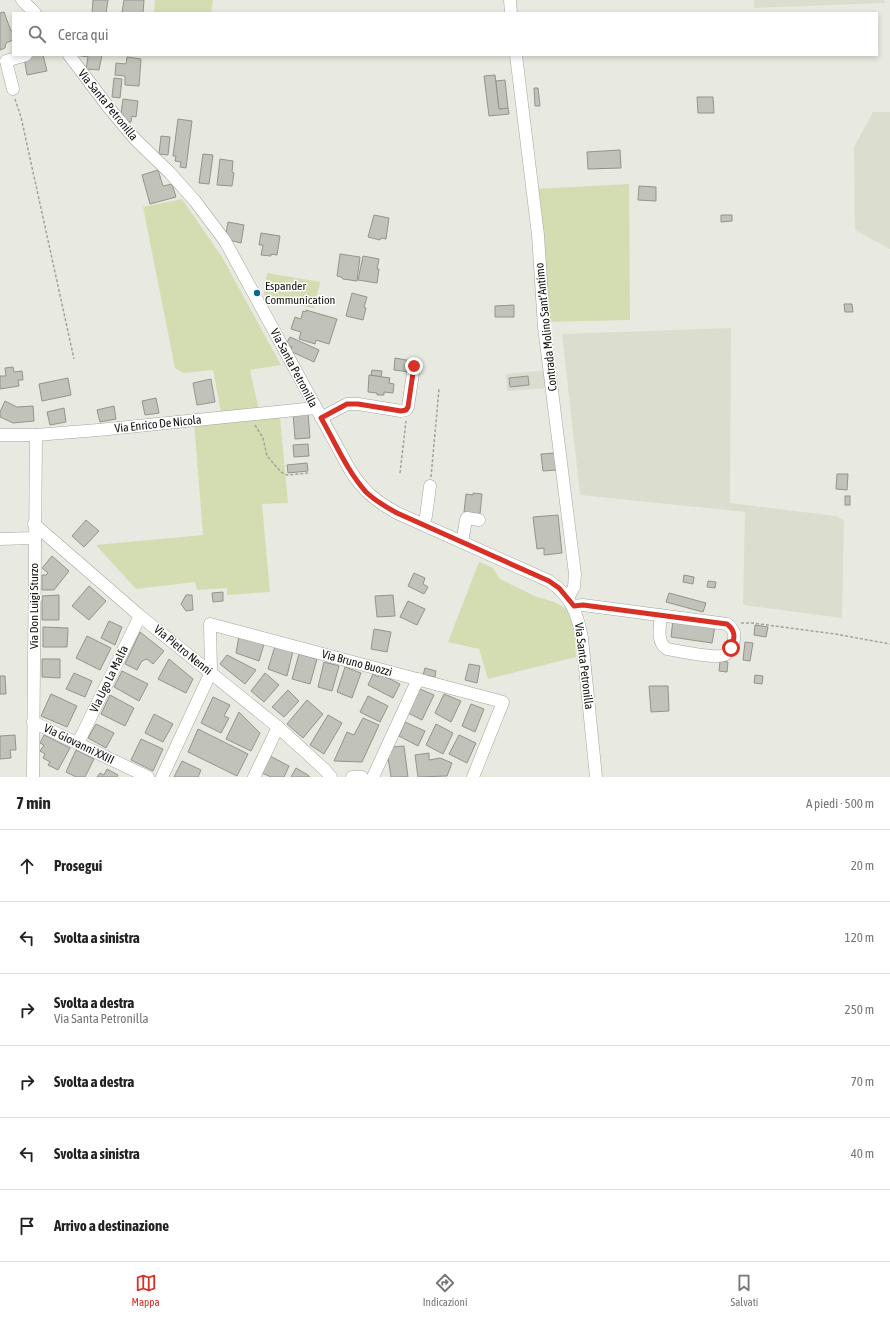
<!DOCTYPE html>
<html lang="it">
<head>
<meta charset="utf-8">
<style>
	body { margin:0; font-family:"Asap Condensed",sans-serif; background:#f6f6f6; color:#222 }
	.stop { position:absolute; width:12px; height:12px; margin:-9px; border:3px solid #d93025; border-radius:50%; background:#fff }
	.stop.end { background:#d93025; border-color:#fff; box-shadow:0 1px 4px #0008 }
	.list { margin:0; padding:0; list-style:none }
	h2 { display:flex; justify-content:space-between; align-items:center; height:52px; margin:0; padding:0 16px; font-size:17px }
	h2 small { font-size:13px; font-weight:400; color:#767676 }
	.list li { display:grid; grid-template-columns:26px 1fr auto; gap:12px; align-items:center; box-sizing:border-box; height:72px; padding:0 16px; border-top:1px solid #e0e0e0 }
	.list b { display:block; font-size:15px; white-space:nowrap }
	.list p { margin:0; font-size:13px; white-space:nowrap; color:#767676 }
	.list em { font-size:13px; font-style:normal; color:#767676 }
	.icon { flex:none; width:22px; height:22px; fill:none; stroke:currentColor; stroke-width:2; stroke-linecap:round; stroke-linejoin:round }
	.map { position:relative; flex:none; width:890px; height:777px; overflow:hidden }
	.search { position:absolute; background:#fff; box-shadow:0 2px 6px #0003; left:12px; right:12px; top:12px; height:44px; display:flex; align-items:center; gap:10px; box-sizing:border-box; padding:0 14px; border-radius:0px; color:#767676; font-size:15px }
	.sheet { height:484px; background:#fff }
	nav { display:flex; justify-content:space-around; align-items:center; box-sizing:border-box; height:56px; border-top:1px solid #e0e0e0; background:#fff; font-size:11px; color:#767676 }
	nav a { display:grid; justify-items:center; gap:2px }
	nav .on { color:#d93025 }
	.map>svg:first-child { display:block }
</style>
</head>
<body>
<div class="map">
<svg width="890" height="777" viewBox="0 0 890 777">
	<rect width="100%" height="100%" fill="#e8eae1"/>
	<g fill="#dbdece">
		<polygon points="754,0 884,0 885,3 754,8"/>
		<polygon points="873,112 890,112 890,249 855,230 854,147"/>
		<polygon points="731,328 730,503 836,516 844,520 842,618 743,605 745,512 580,495 562,334"/>
		<polygon points="547,370 549,388 507,391 506,374"/>
	</g>
	<g fill="#d4ddb1">
		<polygon points="155,0 213,0 211,13 154,13"/>
		<polygon points="629,184 630,320 546,322 535,189"/>
		<polygon points="182,199 222,257 281,365 250,370 259,410 221,412 213,370 183,373 175,368 143,207"/>
		<polygon points="267,273 320,282 314,308 268,300 264,294"/>
		<polygon points="280,417 288,503 262,504 270,592 227,595 227,588 197,590 195,582 136,589 96,545 203,535 194,422"/>
		<polygon points="479,562 493,568 500,579 537,597 554,602 567,609 574,630 576,657 488,679 479,649 448,642"/>
	</g>
	<g fill="#c1c3bb" stroke="#93958d">
		<polygon points="93,0 108,0 106,13 92,13"/>
		<polygon points="124,0 144,0 143,13 122,13"/>
		<polygon points="4,12 11,31 13,30 13,40 6,43 5,48 0,50 0,13"/>
		<polygon points="33,55 43,55 47,71 27,75 24,57"/>
		<polygon points="75,55 102,55 99,70 86,69 88,57"/>
		<polygon points="127,57 141,59 139,86 125,85 125,76 115,75 116,63 126,64"/>
		<polygon points="495,75 499,109 508,108 509,114 489,116 484,76"/>
		<polygon points="114,78 122,79 120,98 112,97"/>
		<polygon points="505,80 508,108 499,109 496,81"/>
		<polygon points="534,88 538,88 540,106 535,106"/>
		<polygon points="697,97 713,97 714,113 698,113"/>
		<polygon points="123,99 138,101 136,117 132,116 131,122 123,121 123,114 121,114"/>
		<polygon points="178,119 192,121 186,168 180,167 181,162 175,161 176,156 173,156"/>
		<polygon points="161,136 170,137 168,155 159,154"/>
		<polygon points="620,150 621,168 588,169 587,152"/>
		<polygon points="203,154 213,155 209,184 199,183"/>
		<polygon points="220,159 233,161 232,172 234,173 232,186 217,185"/>
		<polygon points="158,170 163,186 172,184 176,197 150,204 142,175"/>
		<polygon points="639,186 656,187 656,201 638,200"/>
		<polygon points="374,215 389,218 386,239 381,238 380,240 368,237"/>
		<polygon points="721,215 732,215 732,221 721,222"/>
		<polygon points="228,222 244,225 241,243 225,239"/>
		<polygon points="261,233 280,236 277,255 271,254 271,256 261,255 263,245 259,245"/>
		<polygon points="340,254 360,257 357,281 343,279 341,277 337,276"/>
		<polygon points="363,256 379,259 377,269 379,269 377,283 358,280"/>
		<polygon points="352,293 367,297 364,307 366,308 363,320 346,316"/>
		<polygon points="844,304 852,304 853,312 845,312"/>
		<polygon points="514,305 514,317 495,317 495,306"/>
		<polygon points="306,310 337,319 329,344 316,340 315,344 299,339 301,332 291,329 295,317 301,319 303,311 306,312"/>
		<polygon points="290,337 319,350 314,362 290,351 292,347 286,344"/>
		<polygon points="395,358 412,361 410,372 394,370"/>
		<polygon points="13,367 14,372 22,371 23,380 18,380 19,386 0,389 0,376 6,376 5,368"/>
		<polygon points="372,370 382,371 381,377 371,375"/>
		<polygon points="369,375 390,378 389,383 394,384 393,393 384,392 384,395 377,395 377,393 368,392"/>
		<polygon points="528,376 529,385 510,387 509,378"/>
		<polygon points="68,378 71,395 42,401 39,384"/>
		<polygon points="211,379 215,402 197,405 193,383"/>
		<polygon points="156,398 159,413 145,415 142,401"/>
		<polygon points="5,401 17,407 33,406 34,421 13,423 0,417 0,412"/>
		<polygon points="114,406 116,419 100,422 97,410"/>
		<polygon points="64,408 66,422 50,425 47,412"/>
		<polygon points="308,413 310,438 295,439 293,414"/>
		<polygon points="308,444 309,456 294,457 293,445"/>
		<polygon points="555,453 556,470 543,471 541,454"/>
		<polygon points="307,463 308,471 288,473 287,465"/>
		<polygon points="837,474 848,474 847,490 836,489"/>
		<polygon points="473,493 482,494 480,514 464,512 466,494 473,495"/>
		<rect x="845" y="496" width="5" height="9"/>
		<polygon points="558,515 562,553 544,555 544,548 537,549 533,517"/>
		<polygon points="86,520 99,531 84,547 72,536"/>
		<polygon points="52,556 69,571 54,590 42,590 42,575 46,575 48,573 42,568"/>
		<polygon points="414,573 425,578 423,584 428,587 424,594 408,586"/>
		<polygon points="684,575 694,577 693,584 683,582"/>
		<polygon points="708,581 716,582 715,588 707,587"/>
		<polygon points="89,586 106,601 89,620 72,606"/>
		<polygon points="223,592 223,601 213,602 212,593"/>
		<polygon points="669,593 706,603 703,612 666,602"/>
		<polygon points="59,595 59,620 42,620 42,596"/>
		<polygon points="186,595 192,595 193,610 186,611 181,604"/>
		<polygon points="393,595 395,616 377,617 375,596"/>
		<polygon points="408,601 425,609 417,625 400,617"/>
		<polygon points="673,620 715,626 712,643 671,637"/>
		<polygon points="109,621 122,627 115,645 101,638"/>
		<polygon points="755,625 768,627 766,637 754,635"/>
		<polygon points="43,627 68,628 67,647 43,647"/>
		<polygon points="374,629 391,632 387,652 371,649"/>
		<polygon points="140,632 164,651 153,664 147,659 142,661 137,670 125,664"/>
		<polygon points="87,636 111,648 100,670 76,658"/>
		<polygon points="239,636 264,644 259,661 236,653"/>
		<polygon points="745,642 753,643 750,661 743,660"/>
		<polygon points="275,646 293,651 287,676 268,669"/>
		<polygon points="299,654 317,659 310,684 292,679"/>
		<polygon points="227,655 256,670 245,684 220,664"/>
		<polygon points="42,659 60,659 60,678 42,677"/>
		<polygon points="169,659 193,679 186,693 158,679"/>
		<polygon points="720,661 728,662 727,672 719,671"/>
		<polygon points="324,662 339,666 332,691 318,687"/>
		<polygon points="469,664 480,666 477,683 465,680"/>
		<polygon points="345,667 361,673 352,698 337,692"/>
		<polygon points="425,668 436,671 435,677 423,675"/>
		<polygon points="122,671 148,684 139,701 114,687"/>
		<polygon points="74,673 92,681 85,697 66,689"/>
		<polygon points="265,673 279,685 264,702 251,691"/>
		<polygon points="373,674 378,677 380,674 400,684 393,698 368,685"/>
		<polygon points="755,675 763,676 762,684 754,683"/>
		<polygon points="0,676 5,676 6,694 0,694"/>
		<polygon points="649,686 668,686 669,711 651,712"/>
		<polygon points="420,689 434,695 422,720 408,713"/>
		<polygon points="288,690 299,701 284,717 272,707"/>
		<polygon points="51,694 77,706 67,727 41,716"/>
		<polygon points="444,694 461,701 451,722 435,713"/>
		<polygon points="110,695 134,708 125,726 101,714"/>
		<polygon points="368,696 388,706 380,722 360,712"/>
		<polygon points="213,697 230,705 224,716 229,718 221,733 201,723"/>
		<polygon points="307,700 323,714 303,738 287,724"/>
		<polygon points="471,704 484,709 475,732 462,726"/>
		<polygon points="239,712 260,733 251,751 226,739"/>
		<polygon points="154,714 173,724 163,742 145,733"/>
		<polygon points="328,715 342,723 324,754 310,745"/>
		<polygon points="363,718 379,725 362,762 334,761 347,732 354,735"/>
		<polygon points="405,722 425,731 418,746 399,736"/>
		<polygon points="96,724 114,733 106,748 88,738"/>
		<polygon points="436,724 453,733 443,754 426,745"/>
		<polygon points="198,729 248,754 237,776 188,752"/>
		<polygon points="15,735 16,750 10,750 11,758 0,759 0,736"/>
		<polygon points="44,735 70,748 58,770 48,765 50,762 43,758 45,754 40,751 44,745 40,743"/>
		<polygon points="459,735 476,743 467,763 449,754"/>
		<polygon points="141,739 163,749 153,771 131,760"/>
		<polygon points="404,746 408,777 391,777 388,757 392,747"/>
		<polygon points="76,750 94,759 85,777 76,777 66,772"/>
		<polygon points="429,753 429,760 440,758 452,763 447,776 418,777 415,755"/>
		<polygon points="270,756 289,766 284,777 271,777 262,773"/>
		<polygon points="182,761 201,770 198,777 174,777"/>
		<polygon points="296,768 308,775 310,777 291,777"/>
		<polygon points="107,769 118,775 117,777 97,777 100,773 104,775"/>
	</g>
	<g fill="none" stroke-linecap="round" stroke-linejoin="round">
		<defs>
			<g id="minor">
				<polyline points="22,0 35,13"/>
				<polyline points="510,0 511,13"/>
				<path d="M69,55L109,108L135,139L170,173L195,201L225,241L350,470C363,491 376,501 397,513L549,581C571,596 577,612 582,638L596,777"/>
				<polyline points="516,55 538,235 544,327 575,574 574,587 568,598"/>
				<polyline points="13,89 6,61 26,55"/>
				<polyline points="321,418 347,404 358,404 401,411 406,410 408,407 414,366"/>
				<polyline points="0,435 36,435 98,430 315,408"/>
				<polyline points="34,524 140,616 278,727 324,769 331,777"/>
				<polyline points="423,524 426,516 430,486"/>
				<polyline points="0,539 34,538"/>
				<polyline points="462,542 466,520 467,518 479,520"/>
				<path d="M573,606L583,605L727,624C734,629 736,635 733,643C731,648 729,653 724,655C716,659 678,651 667,649C656,642 660,626 661,615"/>
				<polyline points="33,722 148,777"/>
				<polyline points="78,743 140,616"/>
				<polyline points="33,777 36,435"/>
				<polyline points="162,777 211,672 210,624 503,702 473,777"/>
				<polyline points="254,777 278,727"/>
				<polyline points="352,777 362,777"/>
				<polyline points="373,777 418,679"/>
			</g>
		</defs>
		<use href="#minor" stroke="#a4a69e" stroke-width="13"/>
		<g stroke="#a2a39c" stroke-width="1.5" stroke-dasharray="3 2" stroke-linecap="butt">
			<polyline points="15,99 21,117 74,359"/>
			<polyline points="255,425 263,438 267,456 281,472 287,475 308,473"/>
			<polyline points="400,473 406,421"/>
			<polyline points="431,477 439,389"/>
			<polyline points="741,623 752,623 835,634 890,644"/>
		</g>
		<use href="#minor" stroke="#fff" stroke-width="12"/>
	</g>
	<g fill="none" stroke-linecap="round" stroke-linejoin="round">
		<path stroke="#d93025" stroke-width="5" d="M414,366L408,407L406,410L401,411L358,404H347L321,418C335,442 347,471 366,492C375,501 386,507 397,513L549,581L559,588L574,606L583,605L727,624C736,631 735,638 731,648"/>
	</g>
	<circle fill="#0c6797" stroke="#fff" stroke-width="1.5" cx="257" cy="293" r="4"/>
	<g text-anchor="middle" dominant-baseline="central" stroke-width="3" stroke-linejoin="round" paint-order="stroke">
		<g font-size="12" fill="#12120f" stroke="#fff">
			<text transform="translate(108 105) rotate(51)">Via Santa Petronilla</text>
			<text transform="translate(546 327) rotate(-96)">Contrada Molino Sant'Antimo</text>
			<text transform="translate(294 368) rotate(62)">Via Santa Petronilla</text>
			<text transform="translate(158 424) rotate(-6)">Via Enrico De Nicola</text>
			<text transform="translate(34 606) rotate(-90)">Via Don Luigi Sturzo</text>
			<text transform="translate(183 650) rotate(39)">Via Pietro Nenni</text>
			<text transform="translate(357 663) rotate(15)">Via Bruno Buozzi</text>
			<text transform="translate(584 666) rotate(83)">Via Santa Petronilla</text>
			<text transform="translate(109 679) rotate(-64)">Via Ugo La Malfa</text>
			<text transform="translate(79 744) rotate(26)">Via Giovanni XXIII</text>
		</g>
		<g font-size="12" fill="#12120f" stroke="#fff" text-anchor="start">
			<text x="265" y="286">Espander<tspan x="265" dy="14">Communication</tspan></text>
		</g>
	</g>
</svg>
<div class="stop" style="left:731px;top:648px"></div>
<div class="stop end" style="left:414px;top:366px"></div>
<div class="search"><svg class="icon" aria-label="search" viewBox="0 0 24 24"><circle cx="10" cy="10" r="6"/><path d="M15 15l6 6"/></svg>Cerca qui</div>
</div>
<section class="sheet">
<h2>7 min<small>A piedi · 500 m</small></h2>
<ul class="list">
<li><svg class="icon" aria-label="ahead" viewBox="0 0 24 24"><path d="M12 20V5M6 11l6-6 6 6"/></svg><div><b>Prosegui</b></div><em>20 m</em></li>
<li><svg class="icon" aria-label="left" viewBox="0 0 24 24"><path d="M17 20v-9H6M10 6l-5 5 5 5"/></svg><div><b>Svolta a sinistra</b></div><em>120 m</em></li>
<li><svg class="icon" aria-label="right" viewBox="0 0 24 24"><path d="M7 20v-9h11M14 6l5 5-5 5"/></svg><div><b>Svolta a destra</b><p>Via Santa Petronilla</p></div><em>250 m</em></li>
<li><svg class="icon" aria-label="right" viewBox="0 0 24 24"><path d="M7 20v-9h11M14 6l5 5-5 5"/></svg><div><b>Svolta a destra</b></div><em>70 m</em></li>
<li><svg class="icon" aria-label="left" viewBox="0 0 24 24"><path d="M17 20v-9H6M10 6l-5 5 5 5"/></svg><div><b>Svolta a sinistra</b></div><em>40 m</em></li>
<li><svg class="icon" aria-label="arrive" viewBox="0 0 24 24"><path d="M6 21V4h12l-3 4 3 4H6"/></svg><div><b>Arrivo a destinazione</b></div></li>
</ul>
</section>
<nav>
<a class="on"><svg class="icon" aria-label="map" viewBox="0 0 24 24"><path d="M3 6l6-2 6 2 6-2v14l-6 2-6-2-6 2zM9 4v14M15 6v14"/></svg>Mappa</a>
<a><svg class="icon" aria-label="directions" viewBox="0 0 24 24"><path d="M12 3l9 9-9 9-9-9zM9 14v-3h6M13 9l2 2-2 2"/></svg>Indicazioni</a>
<a><svg class="icon" aria-label="saved" viewBox="0 0 24 24"><path d="M7 4h10v16l-5-4-5 4z"/></svg>Salvati</a>
</nav>
</body>
</html>
